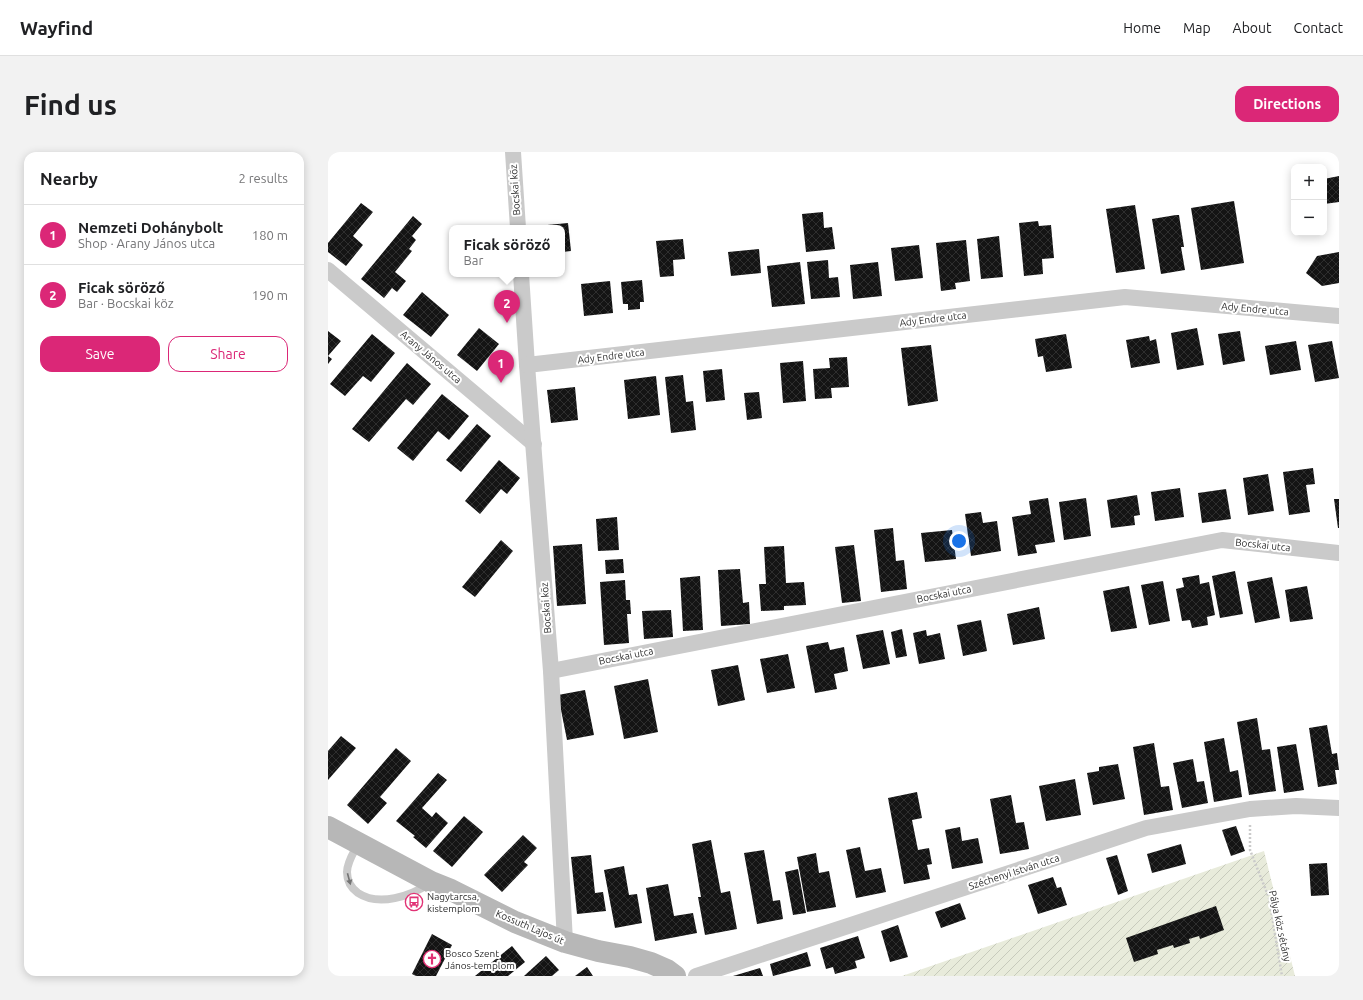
<!DOCTYPE html>
<html lang="en">
<head>
<meta charset="utf-8">
<style>
	body { margin:0; font-family:Ubuntu,sans-serif; background:#f2f2f2; color:#202124 }
	.controls { position:absolute; right:12px; top:12px; display:grid; overflow:hidden; border-radius:8px; box-shadow:0 2px 10px #0003 }
	.controls button { width:36px; height:36px; display:grid; place-items:center; padding:0; border:0; border-bottom:1px solid #e0e0e0; background:#fff; color:#202124; font:20px sans-serif }
	.you { position:absolute; left:631px; top:389px; width:14px; height:14px; margin:-10px; border:3px solid #fff; border-radius:50%; background:#1a73e8; box-shadow:0 0 0 6px #1a73e833 }
	.badge { display:grid; place-items:center; width:26px; height:26px; border-radius:50%; background:#db2777; color:#fff; font-size:13px; font-weight:700 }
	.pin { position:absolute; translate:-50% -33px; filter:drop-shadow(0 1px 2px #0008) }
	.pin::after { content:''; position:absolute; top:21px; width:14px; height:12px; background:inherit; clip-path:polygon(0 0,100% 0,50% 100%) }
	.popup { position:absolute; left:121px; top:73px; width:116px; height:52px; box-sizing:border-box; display:grid; place-content:center; border-radius:8px; background:#fff; filter:drop-shadow(0 1px 3px #0005); font-size:13px; white-space:nowrap; color:#757577 }
	.popup b { font-size:15px; color:#202124 }
	.popup::after { content:''; position:absolute; left:50%; top:100%; margin-left:-8px; border:8px solid transparent; border-top-color:#fff }
	.list { margin:0; padding:0; list-style:none }
	h2 { display:flex; justify-content:space-between; align-items:center; height:52px; margin:0; padding:0 16px; font-size:17px }
	h2 small { font-size:13px; font-weight:400; color:#757577 }
	.list li { display:grid; grid-template-columns:26px 1fr auto; gap:12px; align-items:center; box-sizing:border-box; height:60px; padding:0 16px; border-top:1px solid #e0e0e0 }
	.list b { display:block; font-size:15px; white-space:nowrap }
	.list p { margin:0; font-size:13px; white-space:nowrap; color:#757577 }
	.list em { font-size:13px; font-style:normal; color:#757577 }
	.actions { display:flex; gap:8px; padding:12px 16px }
	.actions a { flex:1; padding:9px 0; border:1px solid #db2777; border-radius:12px; text-align:center; font-size:14px; color:#db2777 }
	.actions .main { background:#db2777; color:#fff }
	.map { position:relative; flex:none; width:1011px; height:824px; overflow:hidden; border-radius:12px }
	header { display:flex; align-items:center; gap:24px; box-sizing:border-box; height:56px; padding:0 20px; background:#fff; border-bottom:1px solid #e0e0e0 }
	header strong { font-size:19px }
	nav { display:flex; gap:22px; margin-inline-start:auto; font-size:14px }
	.intro { display:flex; align-items:center; justify-content:space-between; box-sizing:border-box; height:96px; padding:0 24px }
	h1 { margin:0; font-size:28px }
	.button { padding:10px 18px; border-radius:12px; background:#db2777; color:#fff; font-size:14px; font-weight:700 }
	main { display:flex; gap:24px; padding:0 24px }
	aside { flex:1; background:#fff; border-radius:12px; box-shadow:0 2px 10px #0003 }
	.map>svg:first-child { display:block }
</style>
</head>
<body>
<header>
<strong>Wayfind</strong>
<nav><a>Home</a><a>Map</a><a>About</a><a>Contact</a></nav>
</header>
<div class="intro"><h1>Find us</h1><a class="button">Directions</a></div>
<main>
<aside>
<h2>Nearby<small>2 results</small></h2>
<ul class="list">
<li><span class="badge">1</span><div><b>Nemzeti Dohánybolt</b><p>Shop · Arany János utca</p></div><em>180 m</em></li>
<li><span class="badge">2</span><div><b>Ficak söröző</b><p>Bar · Bocskai köz</p></div><em>190 m</em></li>
</ul>
<div class="actions"><a class="main">Save</a><a>Share</a></div>
</aside>
<div class="map">
<svg width="1011" height="824" viewBox="0 0 1011 824">
	<defs>
		<pattern id="garden-furrows" width="10" height="10" patternUnits="userSpaceOnUse"><rect width="10" height="10" fill="#e8ebdb"/><path d="M-1 1l2-2M0 10L10 0M9 11l2-2" fill="none" stroke="#c7cabc"/></pattern>
		<pattern id="building-cross-hatch" width="8" height="8" patternUnits="userSpaceOnUse"><rect width="8" height="8" fill="#141414"/><path d="M0 0l8 8M0 8l8-8" fill="none" stroke="#2e2e2e"/></pattern>
	</defs>
	<rect width="100%" height="100%" fill="#fff"/>
	<polygon fill="url(#garden-furrows)" points="936,699 967,824 574,824"/>
	<g fill="url(#building-cross-hatch)">
		<polygon points="1011,24 1011,50 996,52 996,27"/>
		<polygon points="906,49 916,111 873,118 863,56"/>
		<polygon points="33,51 45,60 25,84 35,93 18,114 0,100 0,91"/>
		<polygon points="807,53 817,117 788,121 778,57"/>
		<polygon points="495,60 496,76 504,75 507,97 478,100 474,62"/>
		<polygon points="848,63 851,63 856,95 853,95 857,118 833,122 824,67"/>
		<polygon points="85,64 94,72 84,84 88,88 81,97 84,99 67,120 78,129 69,140 64,136 56,146 33,127"/>
		<polygon points="710,69 711,74 723,73 726,106 714,107 715,122 696,124 691,71"/>
		<polygon points="240,71 243,99 234,100 234,76 209,76 209,74"/>
		<polygon points="671,84 675,125 653,127 649,87"/>
		<polygon points="355,87 357,107 345,108 346,124 332,125 328,89"/>
		<polygon points="638,88 642,129 627,131 628,137 613,139 608,91"/>
		<polygon points="591,93 595,126 567,129 563,96"/>
		<polygon points="431,97 433,121 403,124 400,100"/>
		<polygon points="1011,100 1011,131 994,134 978,121 989,104"/>
		<polygon points="500,108 501,126 510,125 512,145 483,147 479,110"/>
		<polygon points="472,110 477,152 444,155 439,114"/>
		<polygon points="550,110 554,144 525,147 522,113"/>
		<polygon points="314,128 316,150 312,150 312,157 300,158 300,152 295,152 293,130"/>
		<polygon points="282,129 285,161 256,164 253,132"/>
		<polygon points="94,140 121,163 103,185 75,163"/>
		<polygon points="151,176 171,192 149,219 129,203"/>
		<polygon points="869,176 876,213 849,218 843,181"/>
		<polygon points="0,179 13,189 0,204 4,207 0,212"/>
		<polygon points="912,179 917,209 895,213 890,182"/>
		<polygon points="44,182 67,201 43,230 35,224 17,244 2,232"/>
		<polygon points="738,182 744,216 718,220 715,204 710,205 707,187"/>
		<polygon points="821,184 822,189 828,187 832,211 803,216 798,188"/>
		<polygon points="968,189 973,218 942,223 937,194"/>
		<polygon points="1004,189 1011,226 987,230 980,193"/>
		<polygon points="603,193 610,249 580,254 573,196"/>
		<polygon points="519,205 521,235 503,236 504,246 487,247 485,217 502,216 501,206"/>
		<polygon points="475,209 478,249 455,251 452,211"/>
		<polygon points="79,211 103,232 85,253 78,247 41,290 24,277"/>
		<polygon points="394,217 397,248 378,250 375,219"/>
		<polygon points="355,223 358,250 365,249 368,278 343,281 337,225"/>
		<polygon points="328,224 332,263 300,267 296,228"/>
		<polygon points="247,235 250,268 223,271 219,238"/>
		<polygon points="431,240 434,266 419,268 416,241"/>
		<polygon points="114,242 141,264 121,288 110,279 85,309 69,296"/>
		<polygon points="149,272 163,284 133,320 118,308"/>
		<polygon points="171,308 192,326 179,342 173,337 152,362 137,349"/>
		<polygon points="985,316 987,332 978,333 982,360 961,363 955,320"/>
		<polygon points="940,322 946,359 920,363 915,326"/>
		<polygon points="852,336 856,365 827,369 823,340"/>
		<polygon points="898,337 903,367 874,371 870,341"/>
		<polygon points="809,343 812,363 806,364 807,373 783,376 779,348"/>
		<polygon points="720,346 727,390 707,393 709,401 690,404 684,365 703,362 701,349"/>
		<polygon points="758,346 763,384 736,388 731,350"/>
		<polygon points="1006,347 1011,347 1011,376 1010,376"/>
		<polygon points="653,360 655,371 669,369 673,399 643,404 637,362"/>
		<polygon points="289,365 291,398 270,399 268,367"/>
		<polygon points="565,376 568,409 576,408 579,437 553,440 546,378"/>
		<polygon points="624,378 628,407 597,410 593,381"/>
		<polygon points="173,388 185,399 147,445 134,435"/>
		<polygon points="254,392 258,452 229,454 225,394"/>
		<polygon points="526,393 533,449 514,451 507,395"/>
		<polygon points="456,394 458,431 476,430 478,453 456,454 456,458 433,459 431,432 438,432 436,395"/>
		<polygon points="295,407 296,421 278,422 277,408"/>
		<polygon points="412,417 415,451 421,450 422,472 393,474 390,418"/>
		<polygon points="907,419 915,462 892,466 884,424"/>
		<polygon points="871,423 872,432 881,430 887,463 879,465 880,473 864,476 862,468 854,469 848,437 856,435 854,426"/>
		<polygon points="372,424 375,478 355,479 352,426"/>
		<polygon points="944,425 952,466 927,471 919,430"/>
		<polygon points="297,428 298,448 302,448 303,462 299,462 301,491 276,493 272,430"/>
		<polygon points="835,429 842,469 821,473 813,433"/>
		<polygon points="801,434 809,476 783,480 775,439"/>
		<polygon points="979,434 985,467 962,470 957,438"/>
		<polygon points="711,455 717,487 685,493 679,462"/>
		<polygon points="343,458 345,485 316,487 314,459"/>
		<polygon points="653,468 659,499 635,504 629,473"/>
		<polygon points="574,477 579,504 568,506 563,480"/>
		<polygon points="555,478 562,512 535,517 528,483"/>
		<polygon points="598,478 599,484 612,481 617,507 591,512 585,481"/>
		<polygon points="500,490 502,498 516,495 520,519 506,522 509,537 487,541 478,494"/>
		<polygon points="460,502 467,536 439,541 432,507"/>
		<polygon points="410,513 417,548 390,554 383,518"/>
		<polygon points="320,527 330,580 296,587 286,534"/>
		<polygon points="257,538 266,583 239,588 230,543"/>
		<polygon points="929,566 934,598 942,597 948,639 921,643 909,570"/>
		<polygon points="999,573 1004,602 1009,601 1011,618 1007,618 1009,632 990,635 981,576"/>
		<polygon points="13,584 28,596 0,628 0,599"/>
		<polygon points="896,586 902,620 910,618 914,645 886,650 876,590"/>
		<polygon points="826,591 833,635 841,634 845,658 816,663 805,595"/>
		<polygon points="968,592 976,638 956,641 949,595"/>
		<polygon points="68,596 83,609 52,645 59,651 40,672 19,653"/>
		<polygon points="865,607 869,630 876,629 880,651 854,656 845,611"/>
		<polygon points="790,612 797,647 765,653 759,621 771,619 771,615"/>
		<polygon points="110,621 119,628 94,656 104,665 108,660 120,671 98,696 85,685 87,684 68,669"/>
		<polygon points="747,627 753,663 718,669 711,634"/>
		<polygon points="589,640 594,666 584,668 590,698 601,696 604,712 599,713 602,727 576,732 560,646"/>
		<polygon points="683,643 688,671 696,670 701,697 672,702 662,647"/>
		<polygon points="136,664 155,680 124,715 105,699"/>
		<polygon points="908,674 917,699 903,704 894,678"/>
		<polygon points="632,675 634,689 650,686 655,711 624,717 617,678"/>
		<polygon points="195,683 209,696 196,710 200,713 174,740 156,723"/>
		<polygon points="383,688 393,741 402,739 409,777 377,783 370,745 373,745 364,692"/>
		<polygon points="853,692 858,712 824,721 819,702"/>
		<polygon points="532,695 537,719 553,716 558,740 528,746 518,698"/>
		<polygon points="436,698 445,749 452,748 455,767 429,772 416,701"/>
		<polygon points="488,701 491,721 501,719 508,755 479,760 469,705"/>
		<polygon points="263,703 267,741 275,740 278,759 249,762 243,705"/>
		<polygon points="789,703 800,739 790,743 778,706"/>
		<polygon points="999,711 1001,743 983,744 981,712"/>
		<polygon points="296,714 301,743 309,742 314,771 287,776 276,718"/>
		<polygon points="470,717 478,761 465,763 457,720"/>
		<polygon points="725,725 729,736 733,735 739,753 710,762 700,733"/>
		<polygon points="340,732 346,764 365,761 369,781 327,789 318,736"/>
		<polygon points="632,751 638,767 613,776 607,760"/>
		<polygon points="888,754 896,778 872,787 871,784 861,787 862,791 846,796 845,793 829,798 830,802 806,810 798,786"/>
		<polygon points="570,773 580,805 562,810 553,779"/>
		<polygon points="104,782 124,793 108,824 88,824 84,822"/>
		<polygon points="530,784 537,806 527,809 529,816 507,822 505,815 498,817 492,796"/>
		<polygon points="184,794 197,810 180,824 147,824"/>
		<polygon points="479,800 483,814 445,824 442,812"/>
		<polygon points="218,804 231,818 224,824 196,824"/>
		<polygon points="259,815 265,824 247,824"/>
		<polygon points="432,816 435,824 405,824"/>
	</g>
	<g fill="none" stroke-linecap="round" stroke-linejoin="round">
		<polyline stroke="#cacaca" stroke-width="2.5" stroke-dasharray="2 2" stroke-linecap="butt" points="922,673 922,698 941,746 954,824"/>
		<path stroke="#cacaca" stroke-width="8" d="M30,692C26,700 19,710 19,720C19,729 23,736 30,741C51,755 83,744 102,731"/>
		<g stroke="#cacaca" stroke-width="16">
			<polyline points="185,0 190,76"/>
			<polyline points="0,118 206,292"/>
			<polyline points="193,122 199,213 223,519 237,790"/>
			<polyline points="199,213 797,145 1011,164"/>
			<polyline points="223,519 894,388 1011,401"/>
			<polyline points="368,824 818,676 922,657 968,654 1011,656"/>
		</g>
		<polyline stroke="#b7b7b7" stroke-width="22" points="0,675 103,730 123,738 187,770 237,790 270,799 302,805 323,811 339,818 347,824"/>
	</g>
	<defs><path id="oneway-solid" d="M-6-.8H1V-3.2L6.5 0L1 3.2V.8H-6Z"/></defs>
	<use fill="#747474" href="#oneway-solid" transform="translate(21 727) rotate(75)"/>
	<defs>
		<symbol id="bus-ring" viewBox="-11 -11 22 22"><circle r="9.5" fill="#fff" stroke="#e13375" stroke-width="1.5"/><path d="M-5-6H5V4H4V6H2V4H-2V6H-4V4H-5ZM-3.5-4V0h7V-4ZM-3.5 1.2v1.5H-2V1.2ZM2 1.2v1.5H3.5V1.2Z" fill="#e13375"/></symbol>
		<symbol id="church-ring" viewBox="-11 -11 22 22"><circle r="9.5" fill="#fff" stroke="#e13375" stroke-width="1.5"/><path d="M-1.2-6h2.4v3.5h3.3v2.4h-3.3V6h-2.4V-.1h-3.3v-2.4h3.3Z" fill="#e13375"/></symbol>
	</defs>
	<g fill-rule="evenodd">
		<use href="#bus-ring" x="76" y="740" width="20" height="20"/>
		<use href="#church-ring" x="94" y="797" width="20" height="20"/>
	</g>
	<g text-anchor="middle" dominant-baseline="central" stroke-width="4" stroke-linejoin="round" paint-order="stroke">
		<g font-size="10" fill="#2d2d2d" stroke="#fff">
			<text transform="translate(187 38) rotate(-94)">Bocskai köz</text>
			<text transform="translate(927 157) rotate(5)">Ady Endre utca</text>
			<text transform="translate(605 167) rotate(-7)">Ady Endre utca</text>
			<text transform="translate(283 204) rotate(-7)">Ady Endre utca</text>
			<text transform="translate(103 205) rotate(40)">Arany János utca</text>
			<text transform="translate(935 393) rotate(6)">Bocskai utca</text>
			<text transform="translate(616 442) rotate(-11)">Bocskai utca</text>
			<text transform="translate(218 456) rotate(-94)">Bocskai köz</text>
			<text transform="translate(298 504) rotate(-11)">Bocskai utca</text>
			<text transform="translate(686 720) rotate(-18)">Széchenyi István utca</text>
			<text transform="translate(952 774) rotate(78)">Pálya köz sétány</text>
			<text transform="translate(202 775) rotate(23)">Kossuth Lajos út</text>
		</g>
		<g font-size="10" fill="#2d2d2d" stroke="#fff" text-anchor="start">
			<text x="99" y="744">Nagytarcsa,<tspan x="99" dy="12">kistemplom</tspan></text>
			<text x="117" y="801">Bosco Szent<tspan x="117" dy="12">János-templom</tspan></text>
		</g>
	</g>
</svg>
<div class="controls">
<button>+</button>
<button>−</button>
</div>
<div class="you"></div>
<div class="pin badge" style="left:173px;top:231px">1</div>
<div class="pin badge" style="left:179px;top:171px">2</div>
<div class="popup"><b>Ficak söröző</b>Bar</div>
</div>
</main>
</body>
</html>
